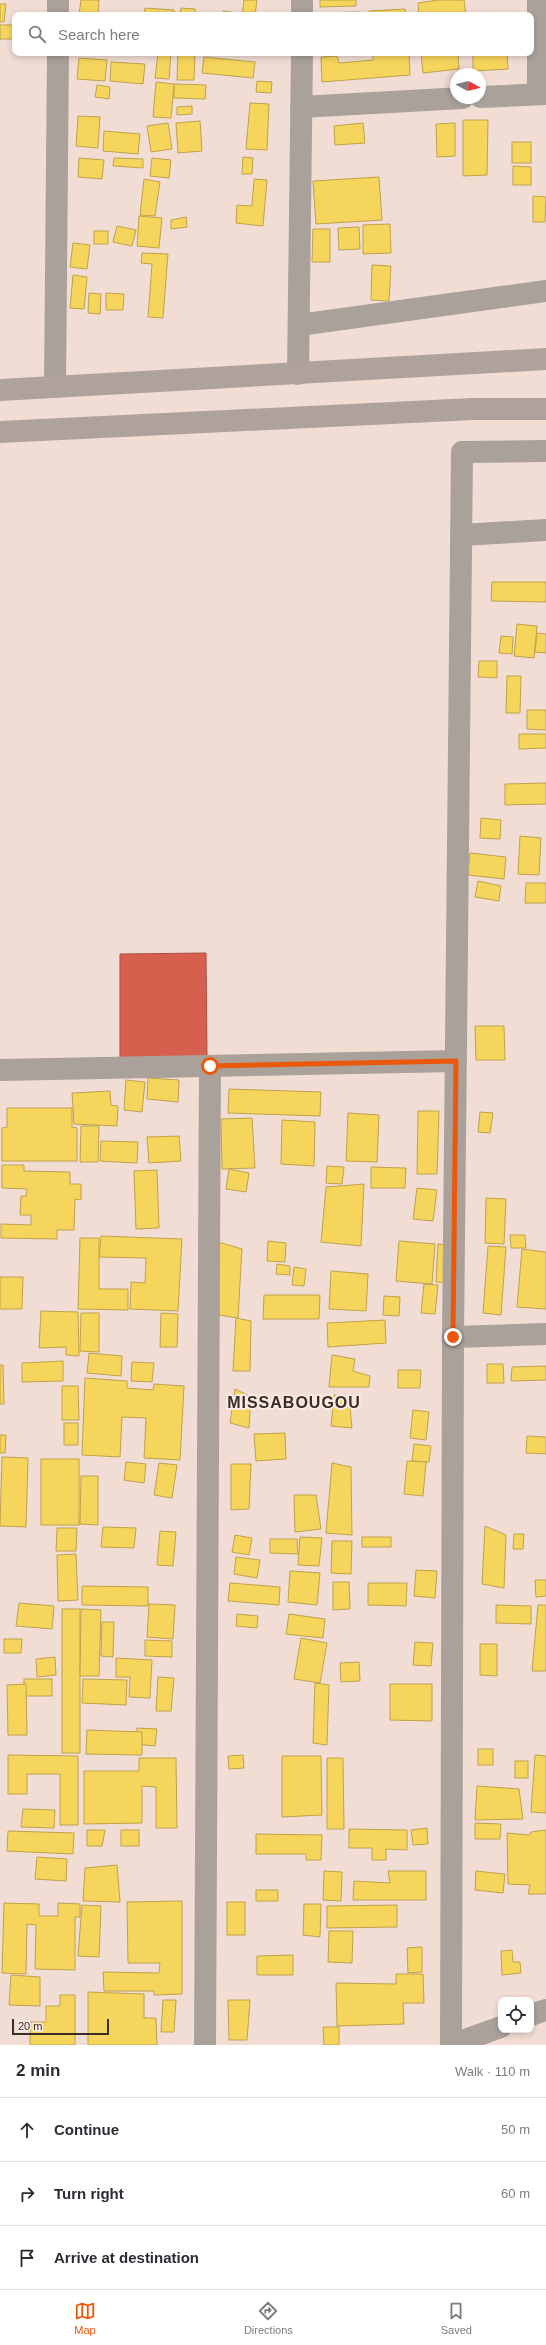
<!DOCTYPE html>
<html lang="en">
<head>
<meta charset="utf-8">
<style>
	body { margin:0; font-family:Arial,sans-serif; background:#f2f2f3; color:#2b2b33 }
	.controls { position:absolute; right:12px; bottom:12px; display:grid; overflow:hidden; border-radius:8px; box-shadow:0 2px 6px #0003 }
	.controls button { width:36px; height:36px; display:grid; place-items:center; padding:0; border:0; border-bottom:1px solid #e1e1e2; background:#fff; color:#2b2b33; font:20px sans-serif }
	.compass { position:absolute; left:450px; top:68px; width:36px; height:36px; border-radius:50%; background:#fff; box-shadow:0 2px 6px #0003; rotate:98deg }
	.scale { position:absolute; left:12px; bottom:10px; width:97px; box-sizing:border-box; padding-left:4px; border:2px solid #3a2c26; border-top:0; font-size:11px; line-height:14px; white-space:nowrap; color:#3a2c26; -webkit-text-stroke:3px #fbebe5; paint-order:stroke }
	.stop { position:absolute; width:12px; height:12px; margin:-9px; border:3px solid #ea580c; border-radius:50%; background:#fff }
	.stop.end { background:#ea580c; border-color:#fff; box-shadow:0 1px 4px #0008 }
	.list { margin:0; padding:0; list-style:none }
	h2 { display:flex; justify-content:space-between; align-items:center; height:52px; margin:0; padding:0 16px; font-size:17px }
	h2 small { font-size:13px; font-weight:400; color:#7c7c81 }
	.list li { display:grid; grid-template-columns:26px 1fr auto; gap:12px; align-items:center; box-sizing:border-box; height:64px; padding:0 16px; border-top:1px solid #e1e1e2 }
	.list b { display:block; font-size:15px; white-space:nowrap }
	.list em { font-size:13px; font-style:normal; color:#7c7c81 }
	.icon { flex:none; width:22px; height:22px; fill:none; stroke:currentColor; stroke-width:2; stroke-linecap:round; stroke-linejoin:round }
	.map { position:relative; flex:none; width:546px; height:2045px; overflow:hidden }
	.search { position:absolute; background:#fff; box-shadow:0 2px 6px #0003; left:12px; right:12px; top:12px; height:44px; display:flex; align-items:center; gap:10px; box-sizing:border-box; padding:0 14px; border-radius:8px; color:#7c7c81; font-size:15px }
	.sheet { height:244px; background:#fff }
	nav { display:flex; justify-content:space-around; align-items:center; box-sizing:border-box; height:56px; border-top:1px solid #e1e1e2; background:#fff; font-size:11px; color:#7c7c81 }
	nav a { display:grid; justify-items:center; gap:2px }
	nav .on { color:#ea580c }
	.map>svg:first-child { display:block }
</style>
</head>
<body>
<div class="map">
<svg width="546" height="2045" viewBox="0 0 546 2045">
	<rect width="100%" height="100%" fill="#f2ddd5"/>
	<g fill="#f6d55c" stroke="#bea24c">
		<polygon points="81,0 99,0 98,15 79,15"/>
		<polygon points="244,0 257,0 255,15 242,15"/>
		<polygon points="320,0 356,0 356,6 320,7"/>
		<polygon points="438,0 464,0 466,15 419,15 418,3"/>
		<polygon points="0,4 6,4 4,22 0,22"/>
		<polygon points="145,8 174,10 174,15 144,15"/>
		<polygon points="181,8 195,9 195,15 180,15"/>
		<polygon points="405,9 406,15 370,15 369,11"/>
		<polygon points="223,11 238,13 238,15 223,15"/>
		<polygon points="361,12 361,15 320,15 320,13"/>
		<rect x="0" y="25" width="15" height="14"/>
		<polygon points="158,53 171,53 169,79 155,78"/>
		<polygon points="178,53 195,53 194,80 177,80"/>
		<polygon points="373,53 409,53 410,75 322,82 321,57 337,56 339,63 373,60"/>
		<polygon points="421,53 458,53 459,69 423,73"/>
		<polygon points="473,53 507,53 508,69 473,71"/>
		<polygon points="204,57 255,62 253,78 202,73"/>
		<polygon points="79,58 107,60 105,81 77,79"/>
		<polygon points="111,62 145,64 143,84 110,81"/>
		<polygon points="257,81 272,82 271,93 256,92"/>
		<polygon points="156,82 174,84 171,118 153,117"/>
		<polygon points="174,84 206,85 205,99 174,98"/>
		<polygon points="97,85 110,87 109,99 95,97"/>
		<polygon points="250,103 269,104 267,150 246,149"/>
		<polygon points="192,106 192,114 177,115 177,107"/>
		<polygon points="78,116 100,117 98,148 76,146"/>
		<polygon points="463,120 488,120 487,175 463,176"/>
		<polygon points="200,121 202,151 178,153 176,123"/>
		<polygon points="168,123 172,149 151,152 147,126"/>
		<polygon points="363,123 365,143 335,145 334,126"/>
		<polygon points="455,123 455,156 437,157 436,124"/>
		<polygon points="104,131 140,134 138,154 103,151"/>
		<rect x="512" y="142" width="19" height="21"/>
		<polygon points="243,157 253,158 252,174 242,174"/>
		<polygon points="79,158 104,160 102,179 78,177"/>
		<polygon points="114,158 143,159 143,168 113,166"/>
		<polygon points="152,158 171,160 169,178 150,176"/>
		<polygon points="513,166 531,167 531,185 513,185"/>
		<polygon points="379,177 382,220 316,224 313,181"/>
		<polygon points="144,179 160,182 155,216 140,215"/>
		<polygon points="254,179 267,180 263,226 236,223 237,205 252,206"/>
		<polygon points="533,196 546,197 545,222 533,222"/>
		<polygon points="139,216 162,218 159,248 137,246"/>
		<polygon points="186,217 187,227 171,229 171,220"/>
		<polygon points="390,224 391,253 363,254 363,225"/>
		<polygon points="117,226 136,230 132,246 113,242"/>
		<polygon points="359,227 360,249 339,250 338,228"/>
		<polygon points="313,229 330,229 330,262 312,262"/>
		<rect x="94" y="231" width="14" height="13"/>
		<polygon points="73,243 90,245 87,269 70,267"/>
		<polygon points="142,253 168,254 163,318 148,317 152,264 141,263"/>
		<polygon points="372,265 391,266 389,301 371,300"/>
		<polygon points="73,275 87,277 84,309 70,308"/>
		<polygon points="89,293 101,294 100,314 88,313"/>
		<polygon points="106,293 124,294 123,310 106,310"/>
		<polygon points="492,582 546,582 546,602 491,601"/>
		<polygon points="517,624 537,626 534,658 514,656"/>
		<polygon points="537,633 546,634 546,653 535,652"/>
		<polygon points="501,636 513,637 512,654 499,653"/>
		<polygon points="479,661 497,661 497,678 478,677"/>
		<polygon points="507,676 521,676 520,713 506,713"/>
		<polygon points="527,710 546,710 546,730 527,729"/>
		<polygon points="519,734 546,734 546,748 519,749"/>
		<polygon points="546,783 546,804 505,805 505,784"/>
		<polygon points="481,818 501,820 500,839 480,838"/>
		<polygon points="520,836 541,838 539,875 518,874"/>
		<polygon points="470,853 506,857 504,879 468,875"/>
		<polygon points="478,881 501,886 499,901 475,897"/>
		<polygon points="526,883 546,883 546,903 525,903"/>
		<polygon points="475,1026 504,1026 505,1060 476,1060"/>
		<polygon points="148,1078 179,1080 178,1102 147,1099"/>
		<polygon points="126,1080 145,1082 142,1112 124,1110"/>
		<polygon points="229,1089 321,1092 320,1116 228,1113"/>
		<polygon points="110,1091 111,1105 118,1106 117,1126 74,1124 72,1093"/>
		<polygon points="7,1108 72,1108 72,1127 77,1128 77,1161 2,1161 2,1128 7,1127"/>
		<polygon points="418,1111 439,1111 437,1174 417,1174"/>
		<polygon points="480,1112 493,1113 490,1133 478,1132"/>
		<polygon points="348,1113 379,1115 377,1162 346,1161"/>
		<polygon points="252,1118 255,1168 222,1169 221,1119"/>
		<polygon points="282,1120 315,1122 314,1166 281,1164"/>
		<polygon points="81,1126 99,1126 98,1162 80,1162"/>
		<polygon points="179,1136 181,1161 149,1163 147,1137"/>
		<polygon points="101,1141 138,1142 137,1163 100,1161"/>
		<polygon points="2,1165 24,1165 24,1171 70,1172 70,1184 81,1184 81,1200 75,1199 74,1230 57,1230 57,1239 1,1238 1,1224 31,1225 31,1215 20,1215 21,1196 26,1196 27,1189 2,1188"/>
		<polygon points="327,1166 344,1167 342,1184 326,1183"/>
		<polygon points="371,1167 406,1168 405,1188 371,1188"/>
		<polygon points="229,1169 249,1173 246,1192 226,1189"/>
		<polygon points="157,1170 159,1228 136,1229 134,1171"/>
		<polygon points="364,1184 361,1246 321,1242 326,1187"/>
		<polygon points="417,1188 437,1190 433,1221 413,1219"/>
		<polygon points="486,1198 506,1199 504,1244 485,1243"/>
		<polygon points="510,1235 525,1235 526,1248 511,1248"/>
		<polygon points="101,1236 182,1239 178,1311 130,1309 131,1282 145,1283 146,1258 99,1257"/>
		<polygon points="80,1238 99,1238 99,1289 128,1289 128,1310 78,1309"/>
		<polygon points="268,1241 286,1243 285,1262 267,1261"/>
		<polygon points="399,1241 435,1244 432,1284 396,1281"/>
		<polygon points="218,1242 242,1249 238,1318 219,1315"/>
		<polygon points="438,1244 450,1245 446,1283 436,1282"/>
		<polygon points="488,1246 506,1247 501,1315 483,1313"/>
		<polygon points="522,1249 546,1252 546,1309 517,1307"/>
		<polygon points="277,1264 290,1266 290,1275 276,1274"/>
		<polygon points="294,1267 306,1269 304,1286 292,1285"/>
		<polygon points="331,1271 368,1274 366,1311 329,1309"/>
		<polygon points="0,1277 23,1277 22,1309 0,1309"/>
		<polygon points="424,1284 438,1285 435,1314 421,1313"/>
		<polygon points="264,1295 320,1295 319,1319 263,1319"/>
		<polygon points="384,1296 400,1297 399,1316 383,1315"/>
		<polygon points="41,1311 78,1312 79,1356 66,1355 66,1347 39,1348"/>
		<polygon points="81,1313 99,1313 99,1352 80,1351"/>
		<polygon points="161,1313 178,1314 177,1347 160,1347"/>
		<polygon points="236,1318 251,1321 250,1371 233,1371"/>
		<polygon points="385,1320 386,1343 328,1347 327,1323"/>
		<polygon points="89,1353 122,1356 121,1376 87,1373"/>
		<polygon points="332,1355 355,1359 353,1371 370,1376 369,1387 329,1387"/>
		<polygon points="63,1361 63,1381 22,1382 22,1363"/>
		<polygon points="132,1362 154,1363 152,1382 131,1381"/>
		<polygon points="487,1364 503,1364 504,1383 487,1383"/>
		<polygon points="0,1365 3,1365 4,1404 0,1404"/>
		<polygon points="546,1366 546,1380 511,1381 512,1367"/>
		<polygon points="398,1370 421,1370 420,1388 398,1388"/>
		<polygon points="85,1378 127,1381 127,1388 153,1390 154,1384 184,1386 180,1460 144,1458 146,1418 122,1417 120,1457 82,1455"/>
		<polygon points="62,1386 78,1386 79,1420 62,1420"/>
		<polygon points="235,1389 251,1397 249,1428 230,1423"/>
		<polygon points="334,1395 349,1398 352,1428 331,1426"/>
		<polygon points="413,1410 429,1412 426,1440 410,1438"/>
		<rect x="64" y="1423" width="14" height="22"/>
		<polygon points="285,1433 286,1459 256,1461 254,1434"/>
		<polygon points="0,1435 6,1435 5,1453 0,1453"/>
		<polygon points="527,1436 546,1437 546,1454 526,1453"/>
		<polygon points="414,1444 431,1446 429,1462 412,1461"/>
		<polygon points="2,1457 28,1458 26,1527 0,1526"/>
		<rect x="41" y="1459" width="38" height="66"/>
		<polygon points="407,1461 426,1462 423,1496 404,1494"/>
		<polygon points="126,1462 146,1464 144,1483 124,1480"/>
		<polygon points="159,1463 177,1465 172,1498 154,1495"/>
		<polygon points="332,1463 351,1467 352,1535 326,1533"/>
		<polygon points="231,1464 251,1464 249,1509 231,1510"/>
		<polygon points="81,1476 98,1476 98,1525 80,1524"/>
		<polygon points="294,1495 316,1495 321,1529 295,1532"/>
		<polygon points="485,1526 506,1535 504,1588 482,1584"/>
		<polygon points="103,1527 136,1528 134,1548 101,1547"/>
		<polygon points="57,1528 77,1528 76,1551 56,1551"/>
		<polygon points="160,1531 176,1532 173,1566 157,1565"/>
		<polygon points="514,1534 524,1534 523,1549 513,1549"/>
		<polygon points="235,1535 252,1538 249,1555 232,1552"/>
		<polygon points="300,1537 322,1538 319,1566 298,1565"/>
		<rect x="362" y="1537" width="29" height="10"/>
		<polygon points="270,1539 297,1539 298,1554 270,1553"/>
		<polygon points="332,1541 352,1541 351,1574 331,1573"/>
		<polygon points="76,1554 78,1600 58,1601 57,1555"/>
		<polygon points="236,1557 260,1560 257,1578 234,1574"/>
		<polygon points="416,1570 437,1571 435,1598 414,1596"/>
		<polygon points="290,1571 320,1573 317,1605 288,1602"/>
		<polygon points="535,1580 546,1580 546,1596 536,1597"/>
		<polygon points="333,1582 349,1582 350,1609 333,1610"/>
		<polygon points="230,1583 280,1587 279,1605 228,1601"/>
		<polygon points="368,1583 407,1583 406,1606 368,1605"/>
		<polygon points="82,1586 148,1587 148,1606 82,1605"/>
		<polygon points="19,1603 54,1606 52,1629 16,1626"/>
		<polygon points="149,1604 175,1605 173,1639 147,1637"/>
		<polygon points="496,1605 531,1606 531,1624 496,1623"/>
		<polygon points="538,1605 546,1605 546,1671 532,1671"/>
		<rect x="62" y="1609" width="18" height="144"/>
		<polygon points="81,1609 101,1610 99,1676 80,1676"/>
		<polygon points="237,1614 258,1616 257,1628 236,1626"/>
		<polygon points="289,1614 325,1619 323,1638 286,1634"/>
		<polygon points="102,1622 114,1622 113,1657 101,1656"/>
		<polygon points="301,1638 327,1643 320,1683 294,1679"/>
		<polygon points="4,1639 22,1639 21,1653 4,1653"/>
		<polygon points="145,1640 172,1641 172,1657 145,1656"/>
		<polygon points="415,1642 433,1643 431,1666 413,1665"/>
		<polygon points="480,1644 497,1644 497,1676 480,1675"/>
		<polygon points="55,1657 56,1675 37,1677 36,1659"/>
		<polygon points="116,1658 152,1660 150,1698 129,1697 130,1677 116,1677"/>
		<polygon points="359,1662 360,1681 341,1682 340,1663"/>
		<polygon points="158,1677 174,1678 171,1711 156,1711"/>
		<rect x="24" y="1679" width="28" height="17"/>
		<polygon points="83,1679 127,1680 126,1705 82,1703"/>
		<polygon points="315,1683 329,1685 327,1745 313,1743"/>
		<polygon points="26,1684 27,1735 8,1735 7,1685"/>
		<polygon points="390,1684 432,1684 432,1721 390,1720"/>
		<polygon points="137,1728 157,1729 155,1746 136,1744"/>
		<polygon points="87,1730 142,1732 142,1755 86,1754"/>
		<rect x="478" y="1749" width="15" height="16"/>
		<polygon points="8,1755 78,1756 78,1825 60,1825 60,1774 27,1774 27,1794 8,1794"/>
		<polygon points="243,1755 244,1768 229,1769 228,1756"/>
		<polygon points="535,1755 546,1756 546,1813 531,1812"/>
		<polygon points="282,1756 321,1756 322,1815 282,1817"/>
		<polygon points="139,1758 176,1758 177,1828 156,1828 156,1787 142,1786 142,1823 84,1824 84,1771 139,1771"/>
		<polygon points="327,1758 343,1758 344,1829 327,1829"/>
		<rect x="515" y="1761" width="13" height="17"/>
		<polygon points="477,1786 519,1789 523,1819 475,1820"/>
		<polygon points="23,1809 55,1810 54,1828 21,1827"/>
		<polygon points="475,1823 501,1824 500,1839 475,1839"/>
		<polygon points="427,1828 428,1844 413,1845 411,1830"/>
		<polygon points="349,1829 407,1830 407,1850 386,1849 386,1860 372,1860 372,1848 349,1848"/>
		<polygon points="87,1830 105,1830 102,1846 87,1846"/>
		<rect x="121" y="1830" width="18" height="16"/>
		<polygon points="546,1830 546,1894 528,1894 530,1885 508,1884 507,1833 529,1835 531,1832"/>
		<polygon points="8,1831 74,1833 73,1854 7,1851"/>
		<polygon points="256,1834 322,1835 321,1860 306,1860 306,1854 256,1854"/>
		<polygon points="37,1857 67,1859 66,1881 35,1879"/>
		<polygon points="117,1865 120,1902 83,1901 85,1868"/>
		<polygon points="324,1871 342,1872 341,1901 323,1900"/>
		<polygon points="388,1871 426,1871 426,1900 353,1900 354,1881 390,1883"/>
		<polygon points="476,1871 505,1874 503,1893 475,1890"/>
		<rect x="256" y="1890" width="22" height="11"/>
		<polygon points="182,1901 182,1994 154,1995 154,1991 104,1991 103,1972 159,1973 160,1963 128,1963 127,1902"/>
		<rect x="227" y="1902" width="18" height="33"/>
		<polygon points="4,1903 39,1904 39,1916 58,1916 58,1903 80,1904 80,1917 75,1917 75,1970 35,1969 36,1925 27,1924 26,1974 2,1973"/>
		<polygon points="304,1904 321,1904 320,1937 303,1935"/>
		<polygon points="82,1905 101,1906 99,1957 78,1956"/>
		<polygon points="397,1905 397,1927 327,1928 327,1906"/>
		<polygon points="329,1931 353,1931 352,1963 328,1962"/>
		<polygon points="422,1947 422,1972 408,1973 407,1948"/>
		<polygon points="512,1950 513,1962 520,1962 521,1973 502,1975 501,1951"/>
		<polygon points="293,1955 293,1975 257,1975 257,1956"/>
		<polygon points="396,1974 423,1974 424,2003 403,2003 404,2024 337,2026 336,1983 396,1984"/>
		<polygon points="11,1975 40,1977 40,2006 9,2005"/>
		<polygon points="88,1992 144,1994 144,2018 156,2018 157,2045 88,2045"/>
		<polygon points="60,1995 75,1995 75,2045 30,2045 30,2022 46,2022 46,2006 60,2006"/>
		<polygon points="163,2000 176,2000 174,2032 161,2032"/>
		<polygon points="228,2000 250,2000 247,2040 229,2040"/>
		<polygon points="323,2027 339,2027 339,2045 324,2045"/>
	</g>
	<polygon fill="#d6604d" stroke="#a75041" points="206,953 207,1057 120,1058 120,954"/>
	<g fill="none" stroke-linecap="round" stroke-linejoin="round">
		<g stroke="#aaa19b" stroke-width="22">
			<polyline points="58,15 58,0"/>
			<polyline points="302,15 302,0"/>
			<polyline points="538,94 538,0"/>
			<polyline points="480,97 546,94"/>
			<polyline points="301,107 463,98"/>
			<polyline points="299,325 546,291"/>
			<polyline points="298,374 302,53"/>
			<polyline points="55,387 58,53"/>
			<polyline points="461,535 546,530"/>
			<polyline points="0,1070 456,1061"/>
			<polyline points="453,1337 546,1334"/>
			<polyline points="531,2015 546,2010"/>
			<polyline points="205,2045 210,1066"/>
			<polyline points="451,2045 453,1337 462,452 546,451"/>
			<polyline points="451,2045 501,2027"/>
		</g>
		<g stroke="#afa29c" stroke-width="22">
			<polyline points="0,390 546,359"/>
			<polyline points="0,432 473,409 546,409"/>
		</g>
	</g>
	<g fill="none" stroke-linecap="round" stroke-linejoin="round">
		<polyline stroke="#ea580c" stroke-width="5" points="210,1066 456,1061 453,1337"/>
	</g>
	<g text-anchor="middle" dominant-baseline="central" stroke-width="4" stroke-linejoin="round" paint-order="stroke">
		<g font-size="16" font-weight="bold" letter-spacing="1" fill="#3a2c26" stroke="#fbebe5">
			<text x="294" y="1402">MISSABOUGOU</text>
		</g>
	</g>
</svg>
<div class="controls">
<button><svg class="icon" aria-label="locate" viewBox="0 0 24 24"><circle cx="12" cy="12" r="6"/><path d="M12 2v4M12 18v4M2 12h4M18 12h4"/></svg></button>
</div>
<svg class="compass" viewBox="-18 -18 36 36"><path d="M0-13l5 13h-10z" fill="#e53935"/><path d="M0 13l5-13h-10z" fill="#7c7c81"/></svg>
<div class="scale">20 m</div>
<div class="stop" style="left:210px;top:1066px"></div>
<div class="stop end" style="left:453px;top:1337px"></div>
<div class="search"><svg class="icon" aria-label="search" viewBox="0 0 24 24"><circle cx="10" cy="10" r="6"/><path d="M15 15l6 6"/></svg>Search here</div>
</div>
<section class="sheet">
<h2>2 min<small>Walk · 110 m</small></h2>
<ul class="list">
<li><svg class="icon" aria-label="ahead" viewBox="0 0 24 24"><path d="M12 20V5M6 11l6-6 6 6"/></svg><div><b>Continue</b></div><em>50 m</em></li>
<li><svg class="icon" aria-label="right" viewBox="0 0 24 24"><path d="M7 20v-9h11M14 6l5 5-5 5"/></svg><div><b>Turn right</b></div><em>60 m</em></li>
<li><svg class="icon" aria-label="arrive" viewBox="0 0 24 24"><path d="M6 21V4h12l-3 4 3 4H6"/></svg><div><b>Arrive at destination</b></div></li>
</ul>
</section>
<nav>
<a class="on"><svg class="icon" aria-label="map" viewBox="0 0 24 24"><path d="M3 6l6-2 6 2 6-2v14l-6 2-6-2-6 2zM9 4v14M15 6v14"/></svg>Map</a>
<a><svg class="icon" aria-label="directions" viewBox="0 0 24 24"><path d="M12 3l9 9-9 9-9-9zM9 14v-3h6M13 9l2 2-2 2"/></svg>Directions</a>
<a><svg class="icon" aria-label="saved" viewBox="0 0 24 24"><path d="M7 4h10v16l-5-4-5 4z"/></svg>Saved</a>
</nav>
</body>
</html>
